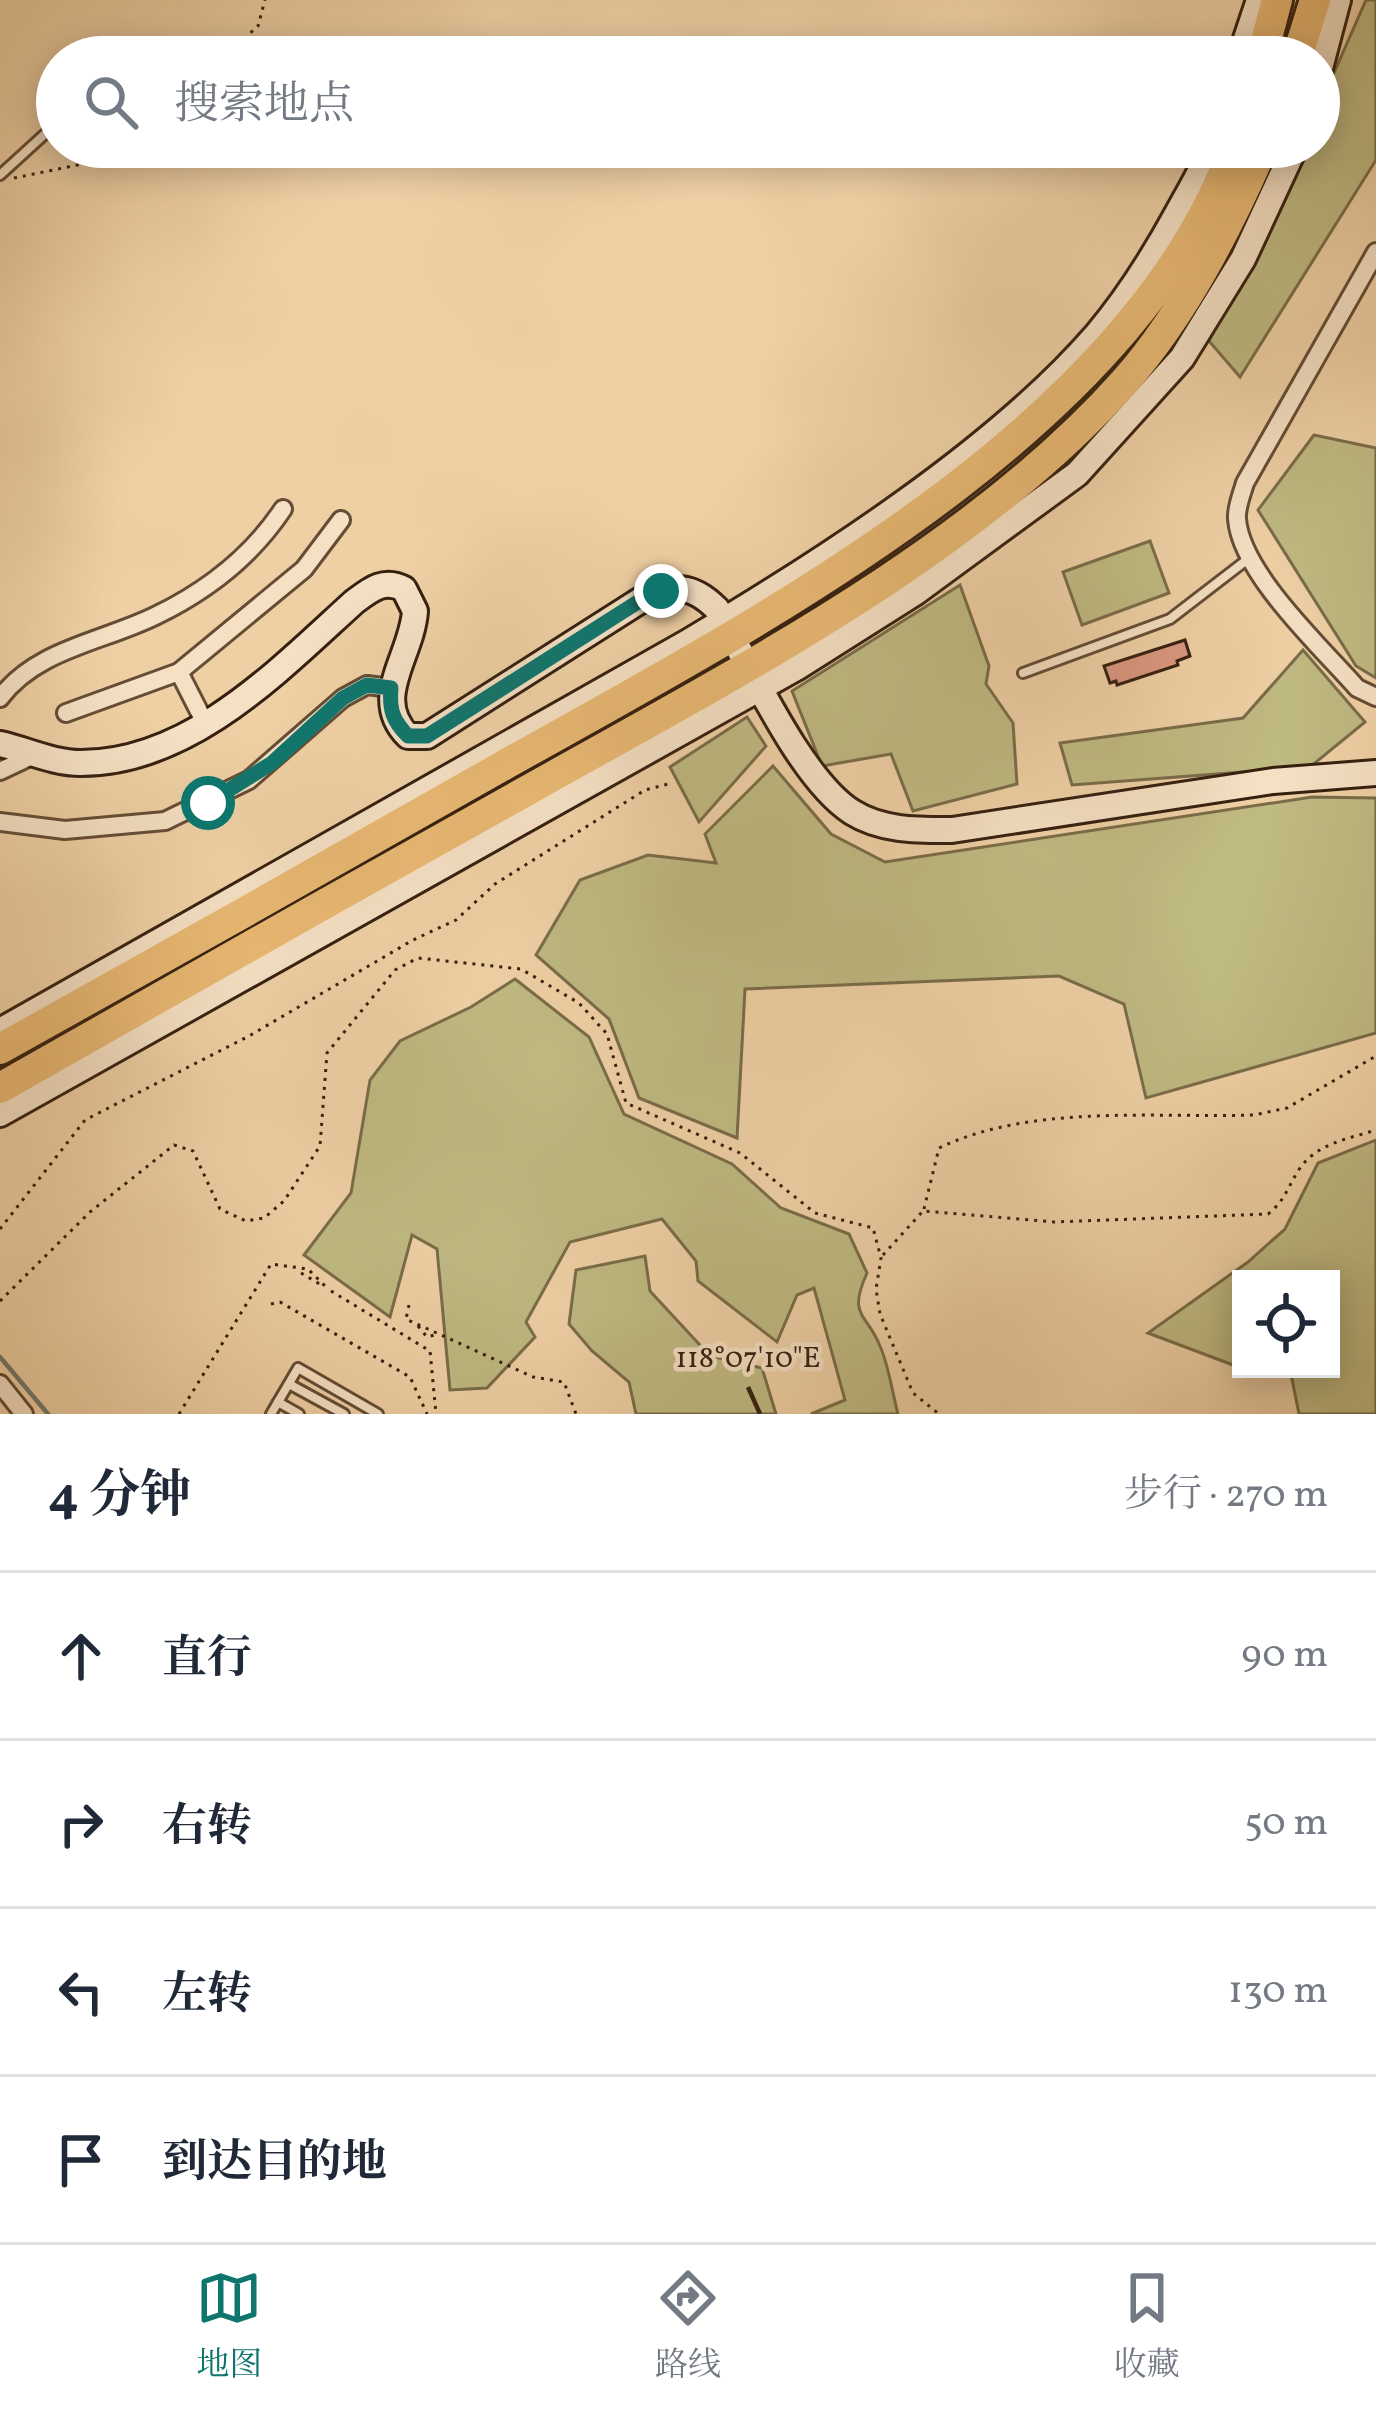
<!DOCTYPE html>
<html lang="zh">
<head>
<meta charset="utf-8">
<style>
	body { margin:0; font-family:Vollkorn,"Noto Serif SC",serif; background:#f6f6f7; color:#1f2937 }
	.controls { position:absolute; right:36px; bottom:36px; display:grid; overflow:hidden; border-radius:0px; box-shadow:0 6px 30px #0003 }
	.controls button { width:108px; height:108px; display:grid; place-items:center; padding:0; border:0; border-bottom:3px solid #e0e1e3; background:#fff; color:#1f2937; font:60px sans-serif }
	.stop { position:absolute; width:36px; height:36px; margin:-27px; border:9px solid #0f766e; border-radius:50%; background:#fff }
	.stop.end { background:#0f766e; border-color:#fff; box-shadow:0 3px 12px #0008 }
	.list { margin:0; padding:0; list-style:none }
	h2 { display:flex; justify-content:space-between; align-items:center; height:156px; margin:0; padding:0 48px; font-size:51px }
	h2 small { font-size:39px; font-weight:400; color:#747a83 }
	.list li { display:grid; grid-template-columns:78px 1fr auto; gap:36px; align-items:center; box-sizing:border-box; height:168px; padding:0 48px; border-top:3px solid #e0e1e3 }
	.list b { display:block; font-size:45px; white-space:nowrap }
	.list em { font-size:39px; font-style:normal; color:#747a83 }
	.icon { flex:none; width:66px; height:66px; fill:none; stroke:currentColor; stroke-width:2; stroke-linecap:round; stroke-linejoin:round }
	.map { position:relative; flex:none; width:1376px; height:1414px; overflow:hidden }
	.search { position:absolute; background:#fff; box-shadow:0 6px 30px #0003; left:36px; right:36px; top:36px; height:132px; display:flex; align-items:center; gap:30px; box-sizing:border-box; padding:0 42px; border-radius:66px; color:#747a83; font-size:45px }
	.sheet { height:828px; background:#fff }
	nav { display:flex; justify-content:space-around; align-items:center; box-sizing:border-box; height:168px; border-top:3px solid #e0e1e3; background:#fff; font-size:33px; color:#747a83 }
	nav a { display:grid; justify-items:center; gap:6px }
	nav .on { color:#0f766e }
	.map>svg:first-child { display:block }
</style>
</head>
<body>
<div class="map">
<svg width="1376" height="1414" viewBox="0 0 1376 1414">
	<rect width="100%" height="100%" fill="#efd0a5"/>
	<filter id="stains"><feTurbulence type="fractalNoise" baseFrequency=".00167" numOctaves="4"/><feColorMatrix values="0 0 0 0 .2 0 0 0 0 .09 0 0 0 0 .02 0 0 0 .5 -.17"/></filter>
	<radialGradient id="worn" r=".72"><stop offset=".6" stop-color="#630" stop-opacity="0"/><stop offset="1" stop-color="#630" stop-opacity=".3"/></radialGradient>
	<g fill="#bfb982" stroke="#7a6c49" stroke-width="3">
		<polygon points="1366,0 1376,0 1376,160 1240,377 1209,341 1300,147 1319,147 1319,107"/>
		<polygon points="1314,435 1376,448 1376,678 1356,666 1258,510"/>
		<polygon points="1150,541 1169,593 1082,625 1063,572"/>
		<polygon points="960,585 989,666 986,684 1013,723 1017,784 913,811 891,754 822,766 792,691"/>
		<polygon points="1303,650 1365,722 1310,767 1072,785 1060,743 1243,718"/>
		<polygon points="747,717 766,746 699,822 670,767"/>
		<polygon points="773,766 831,834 885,862 1312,797 1376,798 1376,1033 1146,1098 1124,1004 1059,976 745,989 737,1138 639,1098 609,1019 536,955 580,880 648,855 716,863 705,834"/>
		<path d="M515,979L589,1037L624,1114L732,1164L781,1208L849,1234L867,1273C847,1317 867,1313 880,1346C889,1366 892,1392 898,1414H811L845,1400L814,1288L797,1295L777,1342L698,1281L696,1261L662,1219L570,1242L526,1322L535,1337L487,1388L450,1390L437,1249L412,1235L390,1317L304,1255L351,1193L370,1080L400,1041L471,1007Z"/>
		<polygon points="1376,1140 1376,1414 1299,1414 1290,1369 1331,1369 1331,1279 1241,1279 1241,1368 1148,1333 1248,1262 1285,1229 1318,1163"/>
		<polygon points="645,1256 650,1291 710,1356 762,1368 776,1414 636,1414 629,1382 592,1351 569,1324 576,1270"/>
	</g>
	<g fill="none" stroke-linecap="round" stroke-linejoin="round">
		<polyline stroke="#727a6e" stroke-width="4.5" points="0,1357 48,1414"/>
	</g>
	<polygon fill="#da9680" stroke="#352010" stroke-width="3" points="1185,640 1190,656 1177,661 1178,665 1117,685 1116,681 1110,683 1104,666"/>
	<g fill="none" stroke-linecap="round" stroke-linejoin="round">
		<defs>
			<g id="lane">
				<polyline points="0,175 57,123"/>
				<polyline points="1023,673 1170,619 1248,559"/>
				<polyline points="289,1384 344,1414"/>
				<polyline points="278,1402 298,1368 378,1414"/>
				<polyline points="271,1414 278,1402 299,1414"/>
			</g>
			<g id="street">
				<path d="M1376,252L1245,483C1242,494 1236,507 1237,519C1241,573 1321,647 1357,688L1376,697"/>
				<polyline points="179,672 206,725"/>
				<path d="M0,698C37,649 102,642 155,616C207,591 251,557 283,509"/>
				<polyline points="66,713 179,672 304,569 341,520"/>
				<polyline points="0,771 36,754"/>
				<polyline points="0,822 65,830 165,821 249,780 343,698 367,685 391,688"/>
				<polyline points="0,1384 24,1414"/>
			</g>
			<g id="secondary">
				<polyline points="1240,57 1259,0"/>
				<polyline points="1319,72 1338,0"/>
				<path d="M0,744C27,750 53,763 81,763C190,763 278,671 354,602C370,590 384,578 404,589L415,611C412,656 370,698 408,736H427L641,600C674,585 691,583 717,609C749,664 800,779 852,812C882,831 919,830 952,830L1273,781L1376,773"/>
				<path d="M0,1031L688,642C821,563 996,451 1097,334C1129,296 1154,256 1178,212C1189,191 1203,170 1211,147"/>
				<polyline points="0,1114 796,668 916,592 1077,474 1182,358 1243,259 1295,147"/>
			</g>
			<g id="highway">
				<polyline points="1262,57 1277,0"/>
				<polyline points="1297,57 1315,0"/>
				<path d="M0,1049C167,956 333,863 499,768C751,626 1131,434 1234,147"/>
				<path d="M0,1088C184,983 368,879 553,776C746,668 978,547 1125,381C1184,314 1228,228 1263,147"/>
			</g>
		</defs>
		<use href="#lane" stroke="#644c35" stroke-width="14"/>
		<use href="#street" stroke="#644c35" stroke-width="22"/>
		<use href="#secondary" stroke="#352010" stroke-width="30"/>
		<use href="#highway" stroke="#352010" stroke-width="36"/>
		<g stroke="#352010" stroke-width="3" stroke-dasharray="3 6" stroke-linecap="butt">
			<polyline points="224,57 258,26 265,0"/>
			<polyline points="14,178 107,159 121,147"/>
			<path d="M924,1209L939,1148C1031,1104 1153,1118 1254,1115L1287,1108L1376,1056"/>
			<polyline points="0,1229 85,1120 249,1036 413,940 456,920 495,884 645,790 668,784"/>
			<path d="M883,1255L923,1211L1054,1222L1268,1214C1285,1201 1288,1186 1300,1168C1318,1143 1348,1139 1376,1130"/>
			<polyline points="301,1273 323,1286"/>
			<polyline points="331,1291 430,1351 436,1414"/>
			<polyline points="0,1301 90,1212 174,1145 193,1151 220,1209 246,1221 264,1218 284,1201 320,1146 327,1053 395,970 418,958 521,969 579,1003 607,1034 626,1103 740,1153 815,1213 873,1228 881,1258 876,1289 880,1314 913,1393 939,1414"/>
			<polyline points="271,1304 280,1302 410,1377 427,1414"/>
			<polyline points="409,1305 406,1319 533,1377 564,1382 576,1414"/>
			<polyline points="418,1326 427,1337 438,1334"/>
			<polyline points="179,1414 271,1264 308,1269 329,1290"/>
		</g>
		<use href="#lane" stroke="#f5e0c4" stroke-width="8"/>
		<use href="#street" stroke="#f5e0c4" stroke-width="16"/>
		<use href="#secondary" stroke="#f5e0c4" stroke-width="24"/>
		<use href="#highway" stroke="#e8b872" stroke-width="30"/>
	</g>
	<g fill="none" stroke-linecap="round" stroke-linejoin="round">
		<path stroke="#0f766e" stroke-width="15" d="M208,803L272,763L343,698L367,685L391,688C389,710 393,721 408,736H427L641,600L661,591"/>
	</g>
	<path fill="none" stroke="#352010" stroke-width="4.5" d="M748,1387L760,1414"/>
	<g font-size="30" text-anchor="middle" fill="#352010" stroke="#f5e0c4" stroke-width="9" stroke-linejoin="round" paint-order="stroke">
		<text x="748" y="1367">118°07'10"E</text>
	</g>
	<rect width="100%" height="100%" filter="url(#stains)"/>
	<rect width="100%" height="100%" fill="url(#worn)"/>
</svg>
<div class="controls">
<button><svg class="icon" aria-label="locate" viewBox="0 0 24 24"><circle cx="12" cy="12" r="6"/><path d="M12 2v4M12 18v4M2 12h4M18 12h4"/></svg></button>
</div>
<div class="stop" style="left:208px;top:803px"></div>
<div class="stop end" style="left:661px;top:591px"></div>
<div class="search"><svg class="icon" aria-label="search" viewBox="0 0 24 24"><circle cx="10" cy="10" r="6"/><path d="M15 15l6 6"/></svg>搜索地点</div>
</div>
<section class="sheet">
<h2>4 分钟<small>步行 · 270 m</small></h2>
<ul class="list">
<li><svg class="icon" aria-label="ahead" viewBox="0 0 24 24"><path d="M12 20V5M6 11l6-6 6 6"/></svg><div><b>直行</b></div><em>90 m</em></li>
<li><svg class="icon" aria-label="right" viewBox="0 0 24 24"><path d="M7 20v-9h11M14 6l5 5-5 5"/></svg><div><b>右转</b></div><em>50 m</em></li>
<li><svg class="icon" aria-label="left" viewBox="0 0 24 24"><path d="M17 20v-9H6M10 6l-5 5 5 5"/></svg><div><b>左转</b></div><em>130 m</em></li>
<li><svg class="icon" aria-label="arrive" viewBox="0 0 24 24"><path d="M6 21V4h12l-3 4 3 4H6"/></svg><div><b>到达目的地</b></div></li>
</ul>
</section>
<nav>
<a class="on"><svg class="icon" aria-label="map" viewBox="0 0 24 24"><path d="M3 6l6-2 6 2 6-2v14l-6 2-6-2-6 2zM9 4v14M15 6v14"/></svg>地图</a>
<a><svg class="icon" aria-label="directions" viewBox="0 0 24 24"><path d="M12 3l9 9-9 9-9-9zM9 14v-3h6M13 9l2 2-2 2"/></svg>路线</a>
<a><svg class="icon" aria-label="saved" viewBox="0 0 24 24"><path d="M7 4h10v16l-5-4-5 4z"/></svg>收藏</a>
</nav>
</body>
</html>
